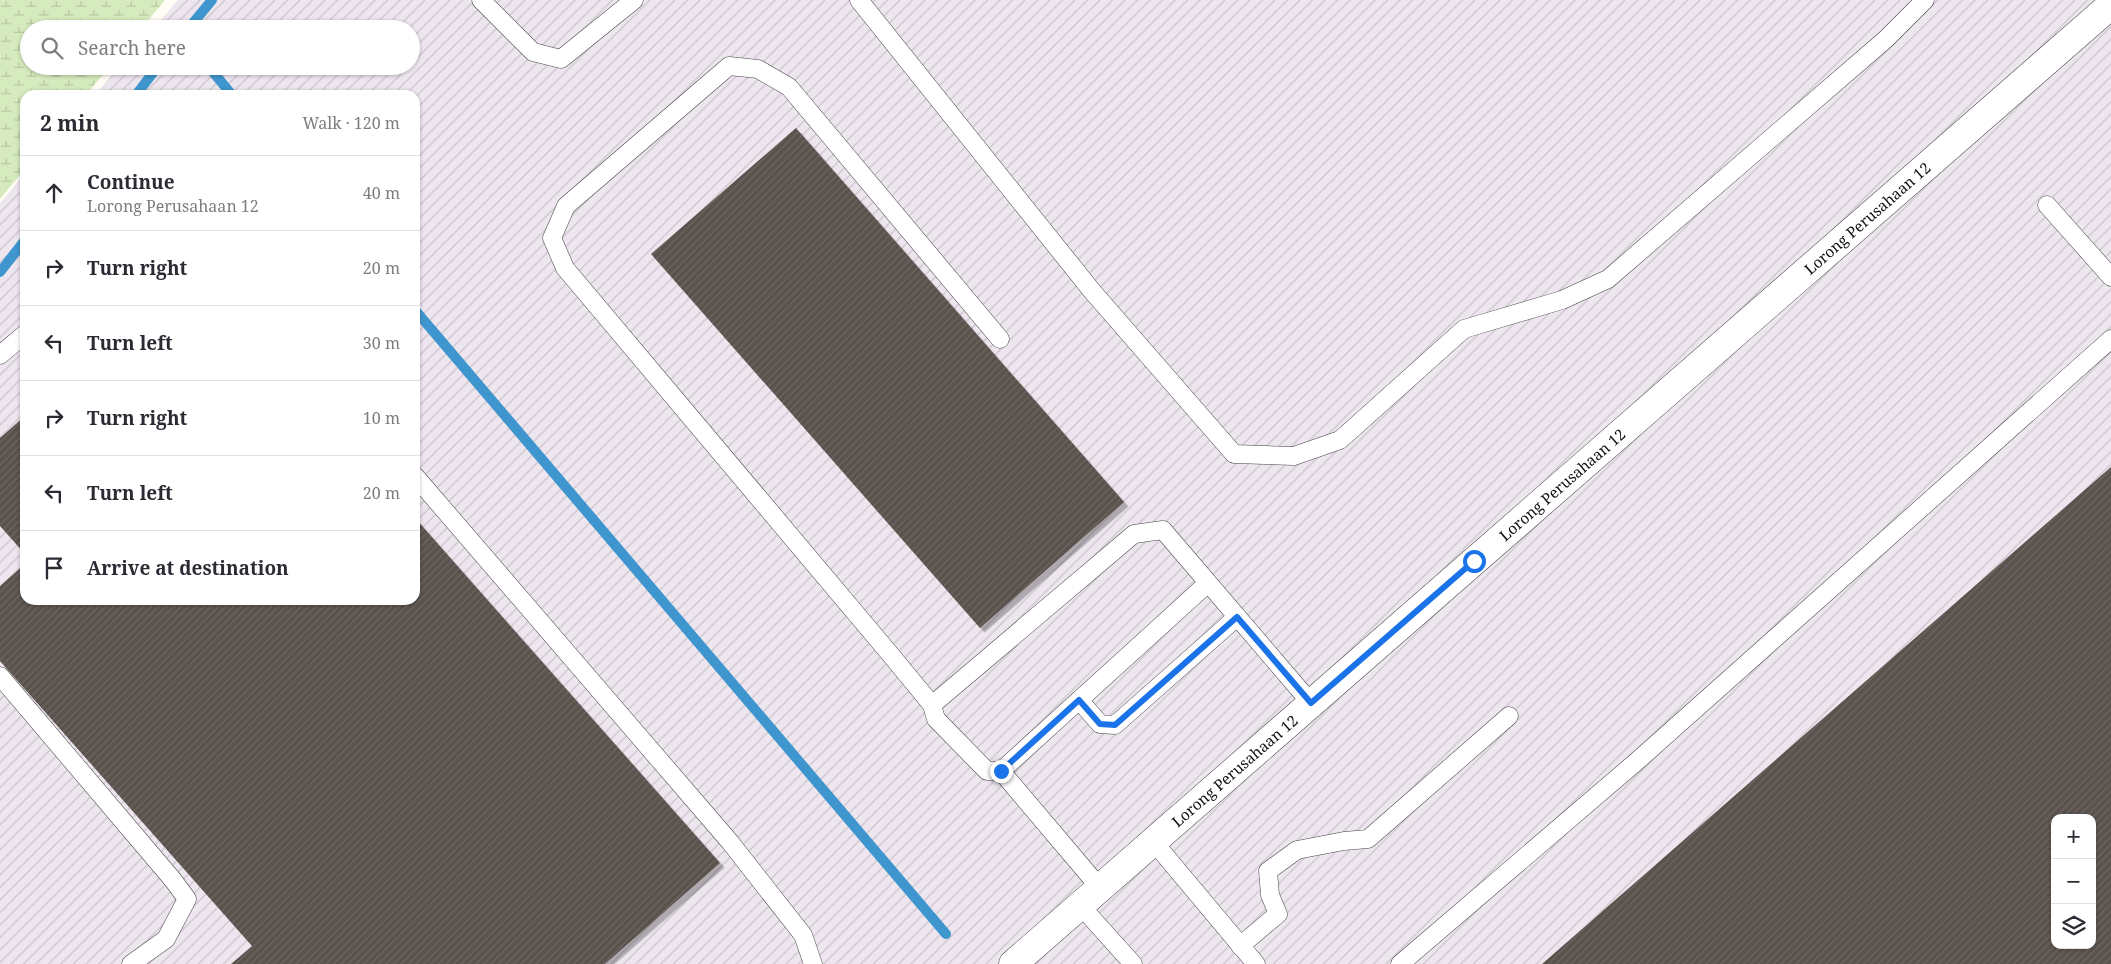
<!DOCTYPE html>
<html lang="en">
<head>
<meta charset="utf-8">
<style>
	body { margin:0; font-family:"Noto Serif",serif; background:#f7f7f7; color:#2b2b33 }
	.controls { position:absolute; right:15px; bottom:15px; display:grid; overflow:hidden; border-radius:10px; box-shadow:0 1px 4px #0004 }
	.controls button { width:45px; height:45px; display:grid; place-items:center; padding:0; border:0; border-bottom:1px solid #e1e1e2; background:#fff; color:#2b2b33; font:25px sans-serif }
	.stop { position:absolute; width:15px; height:15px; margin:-11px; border:4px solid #1a73e8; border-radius:50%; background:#fff }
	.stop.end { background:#1a73e8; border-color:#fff; box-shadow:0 1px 5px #0008 }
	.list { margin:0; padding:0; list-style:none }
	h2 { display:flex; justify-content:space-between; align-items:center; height:65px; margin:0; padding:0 20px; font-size:21px }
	h2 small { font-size:16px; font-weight:400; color:#7c7c81 }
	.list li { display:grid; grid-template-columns:32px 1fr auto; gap:15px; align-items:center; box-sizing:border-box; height:75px; padding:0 20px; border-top:1px solid #e1e1e2 }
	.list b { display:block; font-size:19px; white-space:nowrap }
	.list p { margin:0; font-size:16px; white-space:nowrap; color:#7c7c81 }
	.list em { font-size:16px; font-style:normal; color:#7c7c81 }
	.icon { flex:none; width:28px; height:28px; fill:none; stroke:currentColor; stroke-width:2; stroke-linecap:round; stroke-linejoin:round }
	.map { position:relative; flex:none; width:2111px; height:964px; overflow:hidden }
	.search { position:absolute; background:#fff; box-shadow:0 1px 4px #0004; left:20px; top:20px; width:400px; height:55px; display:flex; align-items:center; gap:12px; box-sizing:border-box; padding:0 18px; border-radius:28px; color:#7c7c81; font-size:19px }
	.panel { position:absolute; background:#fff; box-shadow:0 1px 4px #0004; left:20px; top:90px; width:400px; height:515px; border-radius:15px }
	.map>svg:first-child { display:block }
</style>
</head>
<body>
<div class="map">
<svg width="2111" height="964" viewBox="0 0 2111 964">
	<defs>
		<pattern id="industrial-furrows" width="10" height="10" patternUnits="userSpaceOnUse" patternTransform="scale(1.25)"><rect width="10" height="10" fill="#eee6ef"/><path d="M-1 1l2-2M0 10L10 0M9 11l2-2" fill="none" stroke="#cbc4cc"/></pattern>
		<pattern id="wetland-marsh" width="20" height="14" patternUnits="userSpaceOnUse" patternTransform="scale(1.25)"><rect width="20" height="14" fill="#d5ebbd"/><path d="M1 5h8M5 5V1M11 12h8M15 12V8" fill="none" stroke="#b6c8a1"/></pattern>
		<pattern id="building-hatch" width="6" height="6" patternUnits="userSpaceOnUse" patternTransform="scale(1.25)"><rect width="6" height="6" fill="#5a524d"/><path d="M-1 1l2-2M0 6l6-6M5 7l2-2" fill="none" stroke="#6d6662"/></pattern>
		<filter id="shadow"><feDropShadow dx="4.5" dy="4.5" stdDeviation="0" flood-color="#0004"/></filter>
	</defs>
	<rect width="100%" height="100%" fill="#fffdf5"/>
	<path fill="url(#industrial-furrows)" fill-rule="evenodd" d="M178,0H2111V964H0V203L25,174V600H415V95H95L120,66H411V29H153ZM2055,818H2092V945H2055Z"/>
	<polygon fill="url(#wetland-marsh)" points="0,0 165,0 141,29 29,29 29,66 110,66 86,95 25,95 25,169 0,199"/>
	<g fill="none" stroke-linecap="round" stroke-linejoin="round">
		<g stroke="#3f96cf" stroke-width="10">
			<polyline points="188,29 212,0"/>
			<polyline points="208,66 232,95"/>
			<polyline points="136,95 158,66"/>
			<polyline points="0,272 25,240"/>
			<polyline points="415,310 946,934"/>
		</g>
	</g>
	<g fill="url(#building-hatch)" fill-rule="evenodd" filter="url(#shadow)">
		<polygon points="796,128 1124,502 980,628 651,254"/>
		<polygon points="25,416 25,554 0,526 0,438"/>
		<path d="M2111,467V964H1542ZM2055,818H2092V945H2055Z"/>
		<polygon points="415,518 720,863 605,964 231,964 252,946 0,661 0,586 25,564 25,600 415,600"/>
	</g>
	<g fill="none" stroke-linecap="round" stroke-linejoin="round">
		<defs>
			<g id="lane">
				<polyline points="481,0 533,52 561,59 634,0"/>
				<polyline points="859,0 1092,291 1234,454 1294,456 1340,440 1464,329 1562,300 1608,279 1886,39 1925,0"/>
				<polyline points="2047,205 2111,277"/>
				<polyline points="1000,339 789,87 758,69 729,66 566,206 552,238 565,268 890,654 932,705 936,719 987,771 1001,771 1208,583"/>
				<polyline points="0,355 25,334"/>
				<polyline points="415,476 730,842 803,935 813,964"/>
				<polyline points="0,676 173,880 187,899 166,939 131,964"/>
				<polyline points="1079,700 1100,724 1115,725 1237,617"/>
				<polyline points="932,705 1134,534 1163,530 1311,703"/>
				<polyline points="1001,771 1100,888"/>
				<polyline points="1153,841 1256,964"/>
				<polyline points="1080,905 1133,964"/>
				<polyline points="1240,946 1278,914 1270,895 1268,871 1297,850 1344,841 1368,839 1509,716"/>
				<polyline points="1400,964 1636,762 2111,339"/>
			</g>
			<g id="street">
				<path id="s1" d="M1013,964L2111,5"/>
			</g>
		</defs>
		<use href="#lane" stroke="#444" stroke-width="19"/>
		<use href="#street" stroke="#444" stroke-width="29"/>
		<use href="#lane" stroke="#fff" stroke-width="18"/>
		<use href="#street" stroke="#fff" stroke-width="28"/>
	</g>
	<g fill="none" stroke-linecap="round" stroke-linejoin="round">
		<polyline stroke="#1a73e8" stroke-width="6" points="1001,771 1079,700 1100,724 1115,725 1237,617 1311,703 1474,561"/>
	</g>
	<g text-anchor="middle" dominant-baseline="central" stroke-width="5" stroke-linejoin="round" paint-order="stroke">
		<g font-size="15" fill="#111" stroke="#fff">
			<text stroke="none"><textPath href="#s1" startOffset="1134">Lorong Perusahaan 12</textPath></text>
			<text stroke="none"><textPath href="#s1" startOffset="729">Lorong Perusahaan 12</textPath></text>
			<text stroke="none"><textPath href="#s1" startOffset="294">Lorong Perusahaan 12</textPath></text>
		</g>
	</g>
</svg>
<div class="controls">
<button>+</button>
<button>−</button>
<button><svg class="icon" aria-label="layers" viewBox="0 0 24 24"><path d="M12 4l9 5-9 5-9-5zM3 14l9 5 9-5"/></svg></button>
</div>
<div class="stop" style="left:1474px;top:561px"></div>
<div class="stop end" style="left:1001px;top:771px"></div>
<div class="search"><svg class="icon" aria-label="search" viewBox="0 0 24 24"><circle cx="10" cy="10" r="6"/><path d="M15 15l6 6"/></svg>Search here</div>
<section class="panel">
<h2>2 min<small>Walk · 120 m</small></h2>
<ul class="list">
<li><svg class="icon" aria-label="ahead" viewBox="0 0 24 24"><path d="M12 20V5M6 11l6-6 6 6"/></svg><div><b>Continue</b><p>Lorong Perusahaan 12</p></div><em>40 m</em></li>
<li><svg class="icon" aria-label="right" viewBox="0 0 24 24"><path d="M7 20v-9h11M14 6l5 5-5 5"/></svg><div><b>Turn right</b></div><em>20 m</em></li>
<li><svg class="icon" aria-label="left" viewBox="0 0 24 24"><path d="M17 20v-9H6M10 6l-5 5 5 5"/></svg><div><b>Turn left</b></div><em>30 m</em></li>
<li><svg class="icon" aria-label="right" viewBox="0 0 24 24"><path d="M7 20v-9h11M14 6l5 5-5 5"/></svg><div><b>Turn right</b></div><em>10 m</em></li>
<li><svg class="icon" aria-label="left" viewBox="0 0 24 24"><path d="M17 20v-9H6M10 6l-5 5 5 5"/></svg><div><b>Turn left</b></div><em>20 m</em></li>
<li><svg class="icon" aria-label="arrive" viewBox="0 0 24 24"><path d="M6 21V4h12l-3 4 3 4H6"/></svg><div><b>Arrive at destination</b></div></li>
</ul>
</section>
</div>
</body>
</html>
